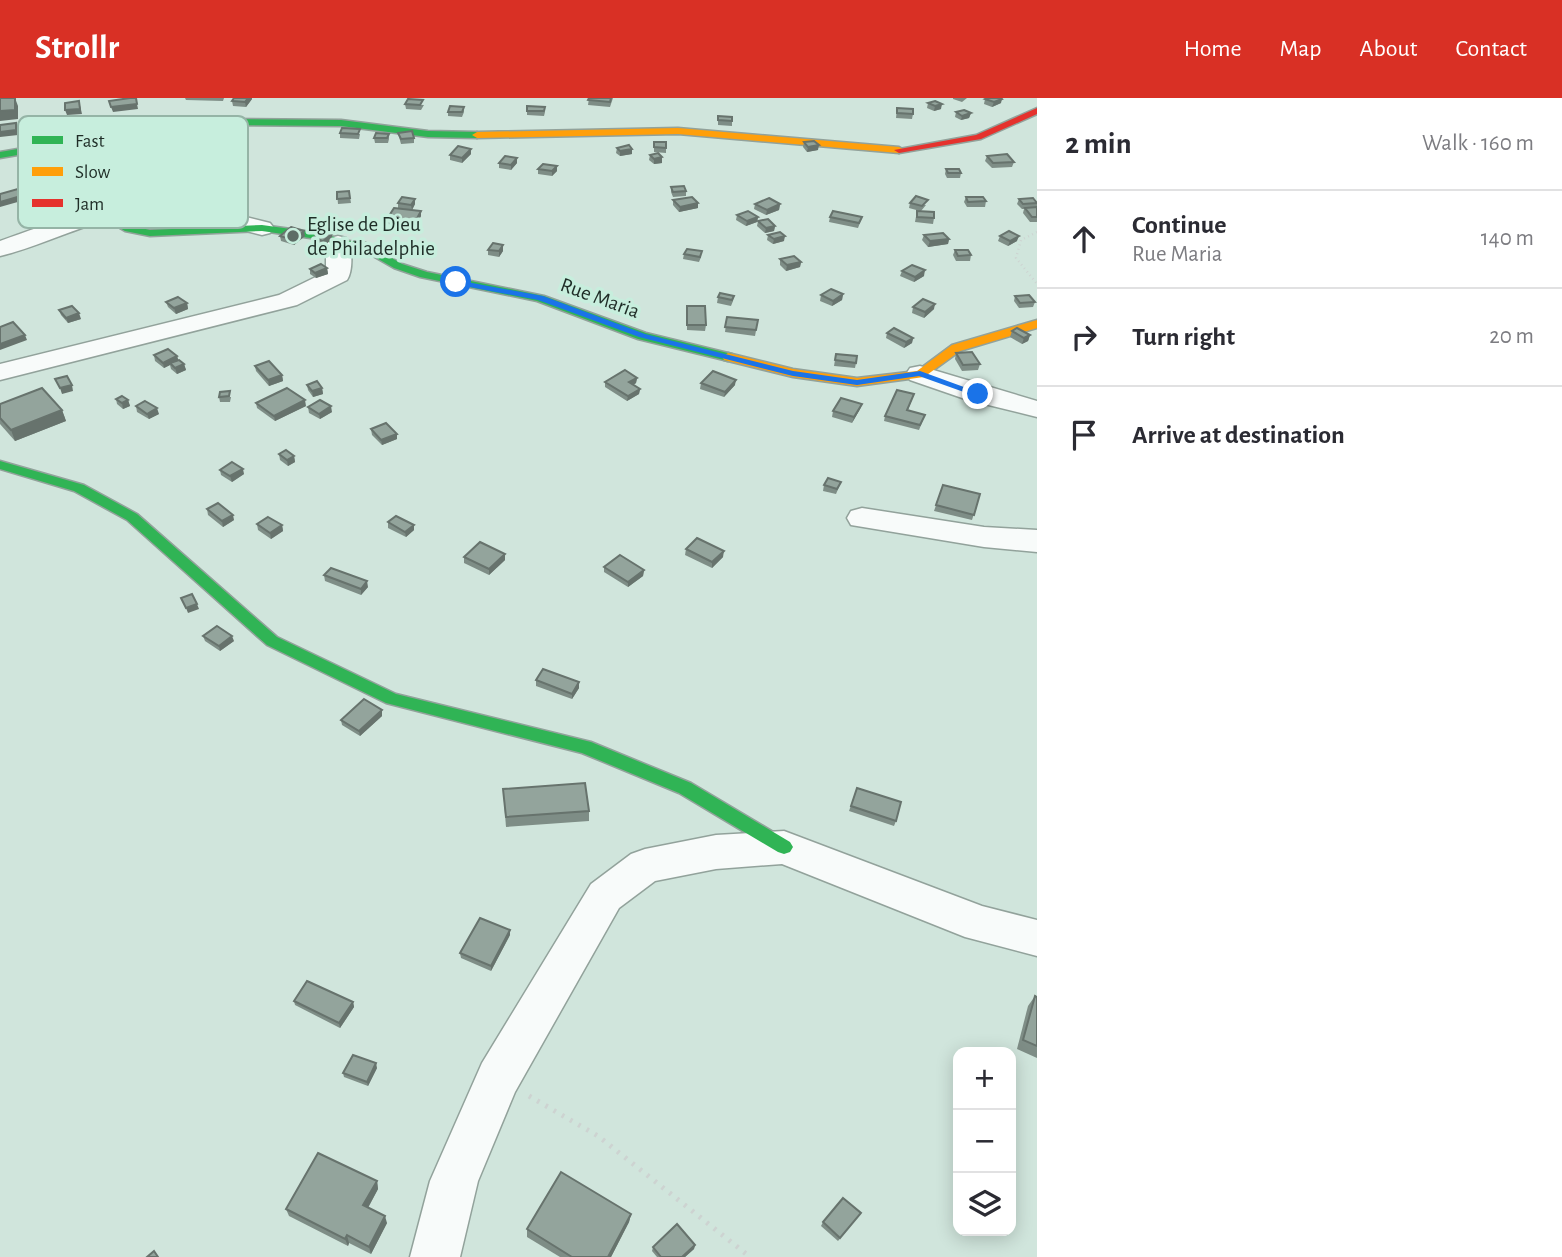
<!DOCTYPE html>
<html lang="en">
<head>
<meta charset="utf-8">
<style>
	body { margin:0; font-family:"Alegreya Sans",sans-serif; background:#f2f2f3; color:#2b2b33 }
	.controls { position:absolute; right:21px; bottom:21px; display:grid; overflow:hidden; border-radius:14px; box-shadow:0 4px 18px #0003 }
	.controls button { width:63px; height:63px; display:grid; place-items:center; padding:0; border:0; border-bottom:2px solid #e1e1e2; background:#fff; color:#2b2b33; font:35px sans-serif }
	.stop { position:absolute; width:21px; height:21px; margin:-16px; border:5px solid #1a73e8; border-radius:50%; background:#fff }
	.stop.end { background:#1a73e8; border-color:#fff; box-shadow:0 2px 7px #0008 }
	.list { margin:0; padding:0; list-style:none }
	h2 { display:flex; justify-content:space-between; align-items:center; height:91px; margin:0; padding:0 28px; font-size:30px }
	h2 small { font-size:23px; font-weight:400; color:#7c7c81 }
	.list li { display:grid; grid-template-columns:46px 1fr auto; gap:21px; align-items:center; box-sizing:border-box; height:98px; padding:0 28px; border-top:2px solid #e1e1e2 }
	.list b { display:block; font-size:26px; white-space:nowrap }
	.list p { margin:0; font-size:23px; white-space:nowrap; color:#7c7c81 }
	.list em { font-size:23px; font-style:normal; color:#7c7c81 }
	.icon { flex:none; width:38px; height:38px; fill:none; stroke:currentColor; stroke-width:2; stroke-linecap:round; stroke-linejoin:round }
	.map { position:relative; flex:none; width:1037px; height:1159px; overflow:hidden }
	header { display:flex; align-items:center; gap:42px; box-sizing:border-box; height:98px; padding:0 35px; background:#d93025; color:#fff }
	header strong { font-size:33px }
	nav { display:flex; gap:38px; margin-inline-start:auto; font-size:24px }
	main { display:flex }
	aside { flex:1; background:#fff }
	.map>svg:first-child { display:block }
</style>
</head>
<body>
<header>
<strong>Strollr</strong>
<nav><a>Home</a><a>Map</a><a>About</a><a>Contact</a></nav>
</header>
<main>
<div class="map">
<svg width="1037" height="1159" viewBox="0 0 1037 1159">
	<rect width="100%" height="100%" fill="#d0e5dc"/>
	<g fill="none" stroke-linecap="round" stroke-linejoin="round">
		<defs>
			<g id="street">
				<path d="M155,104L202,108L270,125L274,130L270,135L262,137C206,123 154,110 97,125C64,135 33,150 0,158V143C51,125 101,105 155,104Z"/>
				<path d="M338,138L346,140C353,149 353,173 347,182L297,207L0,282V266L279,197L326,174V145L330,140Z"/>
				<polygon points="920,268 1037,303 1037,319 968,302 910,282 906,276 910,270"/>
				<polygon points="862,410 984,429 1037,432 1037,454 984,449 851,427 847,420 851,413"/>
				<polygon points="784,733 982,808 1037,822 1037,858 965,839 782,766 716,771 655,783 619,810 515,994 478,1083 460,1159 410,1159 430,1083 482,965 591,786 631,756 645,751 716,737"/>
			</g>
			<g id="fast">
				<polygon points="214,21 341,22 428,33 477,34 482,37 477,40 428,39 341,28 214,27 146,35 0,60 0,54 146,29"/>
				<polygon points="101,115 109,115 132,128 150,132 262,127 327,136 340,142 366,145 402,166 427,174 544,198 646,235 732,256 734,259 728,263 638,241 537,203 420,179 394,170 359,150 338,148 324,142 262,133 150,138 125,133 101,119"/>
				<polygon points="0,363 84,387 137,416 277,539 396,596 591,644 691,685 790,744 793,749 790,754 784,756 778,754 679,695 582,655 386,605 267,547 127,422 74,393 0,371"/>
			</g>
			<g id="slow">
				<polygon points="678,30 899,49 904,52 899,55 678,36 477,40 472,37 477,34"/>
				<polygon points="1037,222 1037,230 960,253 924,279 857,288 793,279 724,262 722,259 728,255 793,271 857,280 917,273 952,247"/>
			</g>
			<polygon id="jam" points="1037,10 1037,16 981,41 899,55 894,52 976,37"/>
		</defs>
		<use href="#street" stroke="#92a29b" stroke-width="3"/>
		<use href="#fast" stroke="#92a29b" stroke-width="3"/>
		<use href="#slow" stroke="#92a29b" stroke-width="3"/>
		<use href="#jam" stroke="#92a29b" stroke-width="3"/>
		<polyline stroke="#cdd3d1" stroke-width="2.5" stroke-dasharray="1 3.5" stroke-linecap="butt" points="1037,134 1021,142 1016,160 1037,186"/>
		<polyline stroke="#cdd3d1" stroke-width="5" stroke-dasharray="2.5 7" stroke-linecap="butt" points="529,998 598,1038 750,1159"/>
		<use href="#street" fill="#f8fbfa" fill-rule="evenodd"/>
		<use href="#fast" fill="#30b455" fill-rule="evenodd"/>
		<use href="#slow" fill="#ff9f0a" fill-rule="evenodd"/>
		<use href="#jam" fill="#e5322d" fill-rule="evenodd"/>
	</g>
	<g fill="#7e8d86">
		<polygon points="185,0 224,0 223,3 186,2"/>
		<polygon points="589,0 613,0 610,9 588,7"/>
		<polygon points="953,0 967,0 962,4 953,1"/>
		<polygon points="252,1 246,9 233,8 232,3"/>
		<polygon points="985,1 1001,5 992,9 984,6"/>
		<polygon points="928,5 941,11 934,13 927,10"/>
		<polygon points="405,6 424,7 421,12 406,11"/>
		<polygon points="464,9 464,14 462,19 448,18 448,14"/>
		<polygon points="897,10 913,16 912,21 896,20"/>
		<polygon points="527,13 545,14 544,18 527,17"/>
		<polygon points="956,14 971,15 969,20 961,22 955,19"/>
		<polygon points="718,18 732,23 732,28 718,27"/>
		<polygon points="340,35 360,36 359,41 340,40"/>
		<polygon points="398,35 414,40 414,45 401,46"/>
		<polygon points="389,36 389,41 388,45 375,45 374,40"/>
		<polygon points="654,44 666,44 666,55 654,54"/>
		<polygon points="804,44 818,52 807,54 803,49"/>
		<polygon points="121,47 149,47 150,52 132,58 122,52"/>
		<polygon points="617,50 632,56 620,58 616,55"/>
		<polygon points="471,51 471,56 462,65 450,62 450,57"/>
		<polygon points="650,57 662,65 654,66 649,62"/>
		<polygon points="987,58 1014,64 1012,69 992,70 985,63"/>
		<polygon points="499,65 517,65 511,72 499,70"/>
		<polygon points="557,68 557,73 552,78 538,76 538,71"/>
		<polygon points="946,71 961,75 960,80 947,80 945,76"/>
		<polygon points="114,81 115,86 98,96 89,93 87,87"/>
		<polygon points="671,89 686,93 686,98 673,99 671,94"/>
		<polygon points="349,93 351,105 338,106 337,94"/>
		<polygon points="966,99 986,103 985,109 967,109 964,104"/>
		<polygon points="415,101 415,106 412,112 398,110 398,105"/>
		<polygon points="1019,101 1037,104 1037,124 1030,124 1023,115 1024,111 1022,111 1017,106"/>
		<polygon points="673,102 698,105 698,110 679,114 673,107"/>
		<polygon points="910,105 926,107 921,113 934,120 933,126 915,124 917,113 920,113 909,110"/>
		<polygon points="755,106 780,106 779,112 766,117 754,111"/>
		<polygon points="421,113 421,118 415,129 387,126 387,121"/>
		<polygon points="737,117 758,119 757,124 746,128 736,122"/>
		<polygon points="830,119 862,119 858,130 829,124"/>
		<polygon points="758,123 775,128 774,133 765,135 757,128"/>
		<polygon points="332,136 332,141 324,148 314,145 313,140"/>
		<polygon points="768,137 784,143 773,146 767,142"/>
		<polygon points="924,137 949,141 948,146 928,149 922,142"/>
		<polygon points="280,138 305,138 294,147 281,143"/>
		<polygon points="1000,138 1017,143 1008,148 998,143"/>
		<polygon points="488,152 503,153 499,159 488,157"/>
		<polygon points="955,152 971,157 970,163 956,163 953,157"/>
		<polygon points="684,156 701,159 699,164 683,161"/>
		<polygon points="780,161 801,164 800,169 786,173 780,167"/>
		<polygon points="327,170 328,176 316,180 310,176 310,171"/>
		<polygon points="902,173 924,178 914,184 900,178"/>
		<polygon points="843,196 842,202 832,208 820,203 821,197"/>
		<polygon points="734,198 733,203 731,208 717,205 718,199"/>
		<polygon points="1015,198 1035,204 1033,209 1019,210 1014,203"/>
		<polygon points="166,204 187,205 188,211 176,216 168,209"/>
		<polygon points="687,208 706,227 705,233 687,232"/>
		<polygon points="913,209 934,211 924,220 912,215"/>
		<polygon points="59,212 81,221 68,225 61,217"/>
		<polygon points="727,219 758,222 755,238 725,234"/>
		<polygon points="1012,233 1030,237 1028,243 1022,246 1010,239"/>
		<polygon points="887,235 913,240 912,245 904,250 886,240"/>
		<polygon points="956,255 980,266 978,272 962,273 955,261"/>
		<polygon points="836,256 856,265 855,270 834,268"/>
		<polygon points="154,257 177,258 178,262 184,266 186,272 177,276 171,271 170,267 164,270 155,263"/>
		<polygon points="255,268 282,277 283,283 269,288 256,273"/>
		<polygon points="637,280 636,285 633,287 640,291 639,296 627,303 605,289 605,284"/>
		<polygon points="701,285 735,287 724,299 700,291"/>
		<polygon points="307,287 322,290 323,296 313,299 308,292"/>
		<polygon points="914,296 908,312 923,322 919,332 884,323 885,318"/>
		<polygon points="219,299 231,299 230,304 220,304"/>
		<polygon points="116,301 128,302 130,308 123,311 117,306"/>
		<polygon points="256,305 306,308 275,323 257,310"/>
		<polygon points="0,306 62,312 66,323 15,343 0,326"/>
		<polygon points="862,306 860,311 852,325 832,319 833,313"/>
		<polygon points="136,308 159,316 149,321 137,314"/>
		<polygon points="308,309 332,314 320,321 309,315"/>
		<polygon points="371,331 397,341 382,347 372,337"/>
		<polygon points="279,356 294,358 295,364 288,368 280,362"/>
		<polygon points="220,372 244,376 232,384 221,377"/>
		<polygon points="841,384 836,396 823,393 824,387"/>
		<polygon points="943,387 980,396 972,422 934,413"/>
		<polygon points="207,411 234,422 223,429 208,417"/>
		<polygon points="388,424 414,432 406,439 388,430"/>
		<polygon points="257,426 282,427 283,433 271,441 258,432"/>
		<polygon points="686,451 723,459 712,470 685,457"/>
		<polygon points="464,459 505,462 489,477 464,465"/>
		<polygon points="604,469 644,472 643,478 628,489 604,474"/>
		<polygon points="324,477 368,489 361,497 325,483"/>
		<polygon points="203,538 234,543 220,553 205,543"/>
		<polygon points="536,582 579,584 579,590 572,601 536,588"/>
		<polygon points="382,612 382,618 360,638 342,627 341,622"/>
		<polygon points="857,690 896,723 894,728 849,713"/>
		<polygon points="503,691 589,713 589,723 506,729"/>
		<polygon points="510,837 491,873 461,860 460,855"/>
		<polygon points="1035,898 1037,899 1037,960 1017,951 1028,908"/>
		<polygon points="294,903 353,904 354,909 340,930 295,907"/>
		<polygon points="377,970 368,988 344,979 343,975"/>
		<polygon points="377,1083 378,1091 368,1110 387,1125 371,1156 349,1145 348,1148 289,1118 286,1111"/>
		<polygon points="861,1115 838,1143 821,1128 823,1124"/>
		<polygon points="631,1116 629,1124 611,1159 560,1159 527,1139 527,1131"/>
		<polygon points="695,1147 694,1151 685,1159 657,1159 652,1153 653,1149"/>
	</g>
	<g fill="#67736d">
		<polygon points="15,0 18,8 18,21 0,23 0,13"/>
		<polygon points="248,0 252,0 252,1 246,9 245,4"/>
		<polygon points="1002,1 1001,5 992,9 994,4"/>
		<polygon points="79,3 82,16 67,17 65,12"/>
		<polygon points="137,6 138,11 113,14 111,9"/>
		<polygon points="942,6 941,11 934,13 935,8"/>
		<polygon points="971,15 969,20 961,22 962,18"/>
		<polygon points="38,20 40,29 25,31 23,26"/>
		<polygon points="16,25 18,37 0,39 0,34"/>
		<polygon points="149,47 150,52 132,58 131,53"/>
		<polygon points="819,47 818,52 807,54 808,49"/>
		<polygon points="471,51 471,56 462,65 462,60"/>
		<polygon points="632,51 632,56 620,58 620,53"/>
		<polygon points="662,59 662,65 654,66 654,61"/>
		<polygon points="517,60 517,65 511,72 511,67"/>
		<polygon points="557,68 557,73 552,78 552,73"/>
		<polygon points="114,81 115,86 98,96 97,91"/>
		<polygon points="59,87 60,92 0,109 0,104"/>
		<polygon points="415,101 415,106 412,112 411,107"/>
		<polygon points="698,105 698,110 679,114 680,109"/>
		<polygon points="780,106 779,112 766,117 767,112"/>
		<polygon points="421,113 421,118 415,129 415,124"/>
		<polygon points="758,119 757,124 746,128 747,123"/>
		<polygon points="775,128 774,133 765,135 766,130"/>
		<polygon points="304,133 305,138 294,147 294,142"/>
		<polygon points="332,136 332,141 324,148 323,143"/>
		<polygon points="785,138 784,143 773,146 774,141"/>
		<polygon points="1019,138 1017,143 1008,148 1010,143"/>
		<polygon points="949,141 948,146 928,149 930,143"/>
		<polygon points="503,147 503,153 499,159 499,153"/>
		<polygon points="801,164 800,169 786,173 787,167"/>
		<polygon points="327,170 328,176 316,180 315,175"/>
		<polygon points="925,172 924,178 914,184 915,179"/>
		<polygon points="843,196 842,202 832,208 833,203"/>
		<polygon points="187,205 188,211 176,216 174,210"/>
		<polygon points="935,206 934,211 924,220 925,214"/>
		<polygon points="79,215 81,221 68,225 66,220"/>
		<polygon points="25,237 27,242 0,252 0,246"/>
		<polygon points="1030,237 1028,243 1022,246 1024,240"/>
		<polygon points="913,240 912,245 904,250 906,244"/>
		<polygon points="177,258 179,264 170,265 170,267 164,270 163,265"/>
		<polygon points="184,266 186,272 177,276 175,270"/>
		<polygon points="282,277 283,283 269,288 268,282"/>
		<polygon points="637,280 636,285 629,290 629,284"/>
		<polygon points="736,282 735,287 724,299 725,294"/>
		<polygon points="72,287 73,293 62,296 60,290"/>
		<polygon points="322,290 323,296 313,299 312,293"/>
		<polygon points="640,291 639,296 627,303 628,298"/>
		<polygon points="128,302 130,308 123,311 122,305"/>
		<polygon points="305,302 306,308 275,323 274,318"/>
		<polygon points="862,306 860,311 852,325 854,319"/>
		<polygon points="331,308 332,314 320,321 319,316"/>
		<polygon points="157,310 159,316 149,321 147,316"/>
		<polygon points="62,312 66,323 15,343 11,332"/>
		<polygon points="397,336 397,341 382,347 381,342"/>
		<polygon points="294,358 295,364 288,368 287,362"/>
		<polygon points="243,371 244,376 232,384 230,378"/>
		<polygon points="233,417 234,422 223,429 222,423"/>
		<polygon points="282,427 283,433 271,441 270,435"/>
		<polygon points="414,427 414,432 406,439 405,434"/>
		<polygon points="724,453 723,459 712,470 712,464"/>
		<polygon points="505,456 505,462 489,477 489,471"/>
		<polygon points="644,472 643,478 628,489 628,484"/>
		<polygon points="367,483 368,489 361,497 361,491"/>
		<polygon points="197,506 199,511 188,515 186,510"/>
		<polygon points="232,538 234,543 220,553 219,548"/>
		<polygon points="579,584 579,590 572,601 572,596"/>
		<polygon points="382,612 382,618 360,638 359,633"/>
		<polygon points="510,832 510,837 491,873 491,868"/>
		<polygon points="353,904 354,909 340,930 339,925"/>
		<polygon points="376,965 377,970 368,988 367,984"/>
		<polygon points="377,1083 378,1091 365,1115 363,1107"/>
		<polygon points="631,1116 629,1124 611,1159 608,1159"/>
		<polygon points="385,1118 387,1125 371,1156 369,1149"/>
		<polygon points="347,1137 349,1145 348,1148 345,1141"/>
		<polygon points="695,1147 694,1151 685,1159 682,1159"/>
	</g>
	<g fill="#93a49c" stroke="#67736d" stroke-width="2">
		<polygon points="0,0 15,0 15,12 0,13"/>
		<polygon points="130,0 136,0 137,6 111,9 109,3"/>
		<polygon points="234,0 248,0 245,4 232,3"/>
		<polygon points="589,0 611,0 610,4 588,2"/>
		<polygon points="987,0 1001,0 1002,1 994,4 985,1"/>
		<polygon points="408,1 423,2 420,7 405,6"/>
		<polygon points="79,3 80,11 65,12 65,5"/>
		<polygon points="935,3 942,6 935,8 928,5"/>
		<polygon points="450,8 464,9 462,14 448,14"/>
		<polygon points="527,8 545,9 544,13 527,13"/>
		<polygon points="897,10 913,11 913,16 897,15"/>
		<polygon points="964,12 971,15 962,18 956,14"/>
		<polygon points="718,18 732,19 732,23 718,22"/>
		<polygon points="16,25 16,32 0,34 0,27"/>
		<polygon points="342,30 360,31 358,36 340,35"/>
		<polygon points="412,33 414,40 401,41 398,35"/>
		<polygon points="376,35 389,36 387,40 374,40"/>
		<polygon points="814,43 819,47 808,49 804,44"/>
		<polygon points="654,44 666,44 666,50 654,49"/>
		<polygon points="629,47 632,51 620,53 617,50"/>
		<polygon points="458,48 471,51 462,60 450,57"/>
		<polygon points="658,55 662,59 654,61 650,57"/>
		<polygon points="1007,56 1014,64 993,65 987,58"/>
		<polygon points="505,58 517,60 511,67 499,65"/>
		<polygon points="543,66 557,68 552,73 538,71"/>
		<polygon points="946,71 959,71 961,75 948,75"/>
		<polygon points="53,81 59,87 0,104 0,96"/>
		<polygon points="684,88 686,93 673,94 671,89"/>
		<polygon points="349,93 350,100 337,101 337,94"/>
		<polygon points="916,98 928,102 922,108 910,105"/>
		<polygon points="402,99 415,101 411,107 398,105"/>
		<polygon points="692,99 698,105 680,109 673,102"/>
		<polygon points="966,99 983,99 986,103 968,104"/>
		<polygon points="769,100 780,106 767,112 755,106"/>
		<polygon points="1033,100 1037,105 1023,106 1019,101"/>
		<polygon points="1037,109 1037,119 1032,119 1025,110"/>
		<polygon points="394,110 421,113 415,124 387,121"/>
		<polygon points="748,113 758,119 747,123 737,117"/>
		<polygon points="833,113 862,119 859,125 830,119"/>
		<polygon points="917,113 934,114 934,120 917,119"/>
		<polygon points="768,121 775,128 766,130 758,123"/>
		<polygon points="291,129 304,133 294,142 280,138"/>
		<polygon points="321,133 332,136 323,143 313,140"/>
		<polygon points="1009,133 1019,138 1010,143 1000,138"/>
		<polygon points="780,134 785,138 774,141 768,137"/>
		<polygon points="943,135 949,141 930,143 924,137"/>
		<polygon points="493,145 503,147 499,153 488,152"/>
		<polygon points="687,151 702,153 700,159 684,156"/>
		<polygon points="955,152 968,152 971,157 958,158"/>
		<polygon points="794,158 801,164 787,167 780,161"/>
		<polygon points="321,166 327,170 315,175 310,171"/>
		<polygon points="912,167 925,172 915,179 902,173"/>
		<polygon points="831,191 843,196 833,203 821,197"/>
		<polygon points="720,195 734,198 732,202 718,199"/>
		<polygon points="1029,197 1035,204 1020,205 1015,198"/>
		<polygon points="178,199 187,205 174,210 166,204"/>
		<polygon points="923,201 935,206 925,214 913,209"/>
		<polygon points="72,208 79,215 66,220 59,212"/>
		<polygon points="687,208 705,208 706,227 687,227"/>
		<polygon points="727,219 758,222 756,232 725,229"/>
		<polygon points="13,224 25,237 0,246 0,229"/>
		<polygon points="894,230 913,240 906,244 887,235"/>
		<polygon points="1017,230 1030,237 1024,240 1012,233"/>
		<polygon points="168,251 177,258 163,265 154,257"/>
		<polygon points="972,254 980,266 963,267 956,255"/>
		<polygon points="836,256 857,258 856,265 835,262"/>
		<polygon points="179,262 184,266 175,270 170,265"/>
		<polygon points="269,263 282,277 268,282 255,268"/>
		<polygon points="625,272 637,280 629,284 640,291 628,298 605,284"/>
		<polygon points="713,273 736,282 725,294 701,285"/>
		<polygon points="67,278 72,287 60,290 55,281"/>
		<polygon points="317,283 322,290 312,293 307,287"/>
		<polygon points="42,290 62,312 11,332 0,320 0,306"/>
		<polygon points="287,290 305,302 274,318 256,305"/>
		<polygon points="897,292 914,296 907,312 925,317 920,327 885,318"/>
		<polygon points="230,293 229,298 219,299 220,294"/>
		<polygon points="122,298 128,302 122,305 116,301"/>
		<polygon points="841,300 862,306 854,319 833,313"/>
		<polygon points="320,302 331,308 319,316 308,309"/>
		<polygon points="145,303 157,310 147,316 136,308"/>
		<polygon points="386,325 397,336 381,342 371,331"/>
		<polygon points="286,352 294,358 287,362 279,356"/>
		<polygon points="232,364 243,371 230,378 220,372"/>
		<polygon points="828,380 841,384 837,391 824,387"/>
		<polygon points="943,387 980,396 974,417 936,407"/>
		<polygon points="218,405 233,417 222,423 207,411"/>
		<polygon points="396,418 414,427 405,434 388,424"/>
		<polygon points="268,419 282,427 270,435 257,426"/>
		<polygon points="697,440 724,453 712,464 686,451"/>
		<polygon points="480,444 505,456 489,471 464,459"/>
		<polygon points="620,457 644,472 628,484 604,469"/>
		<polygon points="331,470 367,483 361,491 324,477"/>
		<polygon points="192,496 197,506 186,510 181,500"/>
		<polygon points="217,528 232,538 219,548 203,538"/>
		<polygon points="543,571 579,584 572,596 536,582"/>
		<polygon points="364,601 382,612 359,633 341,622"/>
		<polygon points="585,685 589,713 506,719 503,691"/>
		<polygon points="857,690 901,704 896,723 851,708"/>
		<polygon points="480,820 510,832 491,868 460,855"/>
		<polygon points="307,883 353,904 339,925 294,903"/>
		<polygon points="1035,898 1037,899 1037,948 1023,942"/>
		<polygon points="353,957 376,965 367,984 343,975"/>
		<polygon points="318,1055 377,1083 363,1107 385,1118 369,1149 347,1137 345,1141 286,1111"/>
		<polygon points="561,1074 631,1116 608,1159 572,1159 527,1131"/>
		<polygon points="843,1100 861,1115 840,1140 823,1124"/>
		<polygon points="677,1126 695,1147 682,1159 661,1159 653,1149"/>
		<polygon points="154,1153 158,1159 147,1159"/>
	</g>
	<polygon fill="#1a73e8" points="456,182 543,198 645,236 793,273 857,282 920,273 983,296 975,298 919,278 857,287 793,278 639,239 538,202 454,186"/>
	<circle fill="#5d6d66" stroke="#c7eedd" stroke-width="2.5" cx="293" cy="138" r="7"/>
	<g text-anchor="middle" dominant-baseline="central" stroke-width="7" stroke-linejoin="round" paint-order="stroke">
		<g font-size="21" fill="#1f2d27" stroke="#c7eedd" text-anchor="start">
			<text x="307" y="126">Eglise de Dieu<tspan x="307" dy="24">de Philadelphie</tspan></text>
		</g>
		<g font-size="21" fill="#1f2d27" stroke="#c7eedd">
			<text transform="translate(600 200) rotate(20)">Rue Maria</text>
		</g>
	</g>
	<rect x="18" y="18" width="230" height="112" rx="10" fill="#c7eedd" stroke="#95b4a6" stroke-width="2"/>
	<rect x="32" y="38" width="31" height="8" fill="#30b455"/>
	<rect x="32" y="69" width="31" height="9" fill="#ff9f0a"/>
	<rect x="32" y="101" width="31" height="8" fill="#e5322d"/>
	<g font-size="19" fill="#1f2d27">
		<text x="75" y="49">Fast</text>
		<text x="75" y="80">Slow</text>
		<text x="75" y="112">Jam</text>
	</g>
</svg>
<div class="controls">
<button>+</button>
<button>−</button>
<button><svg class="icon" aria-label="layers" viewBox="0 0 24 24"><path d="M12 4l9 5-9 5-9-5zM3 14l9 5 9-5"/></svg></button>
</div>
<div class="stop" style="left:456px;top:184px"></div>
<div class="stop end" style="left:978px;top:296px"></div>
</div>
<aside>
<h2>2 min<small>Walk · 160 m</small></h2>
<ul class="list">
<li><svg class="icon" aria-label="ahead" viewBox="0 0 24 24"><path d="M12 20V5M6 11l6-6 6 6"/></svg><div><b>Continue</b><p>Rue Maria</p></div><em>140 m</em></li>
<li><svg class="icon" aria-label="right" viewBox="0 0 24 24"><path d="M7 20v-9h11M14 6l5 5-5 5"/></svg><div><b>Turn right</b></div><em>20 m</em></li>
<li><svg class="icon" aria-label="arrive" viewBox="0 0 24 24"><path d="M6 21V4h12l-3 4 3 4H6"/></svg><div><b>Arrive at destination</b></div></li>
</ul>
</aside>
</main>
</body>
</html>
